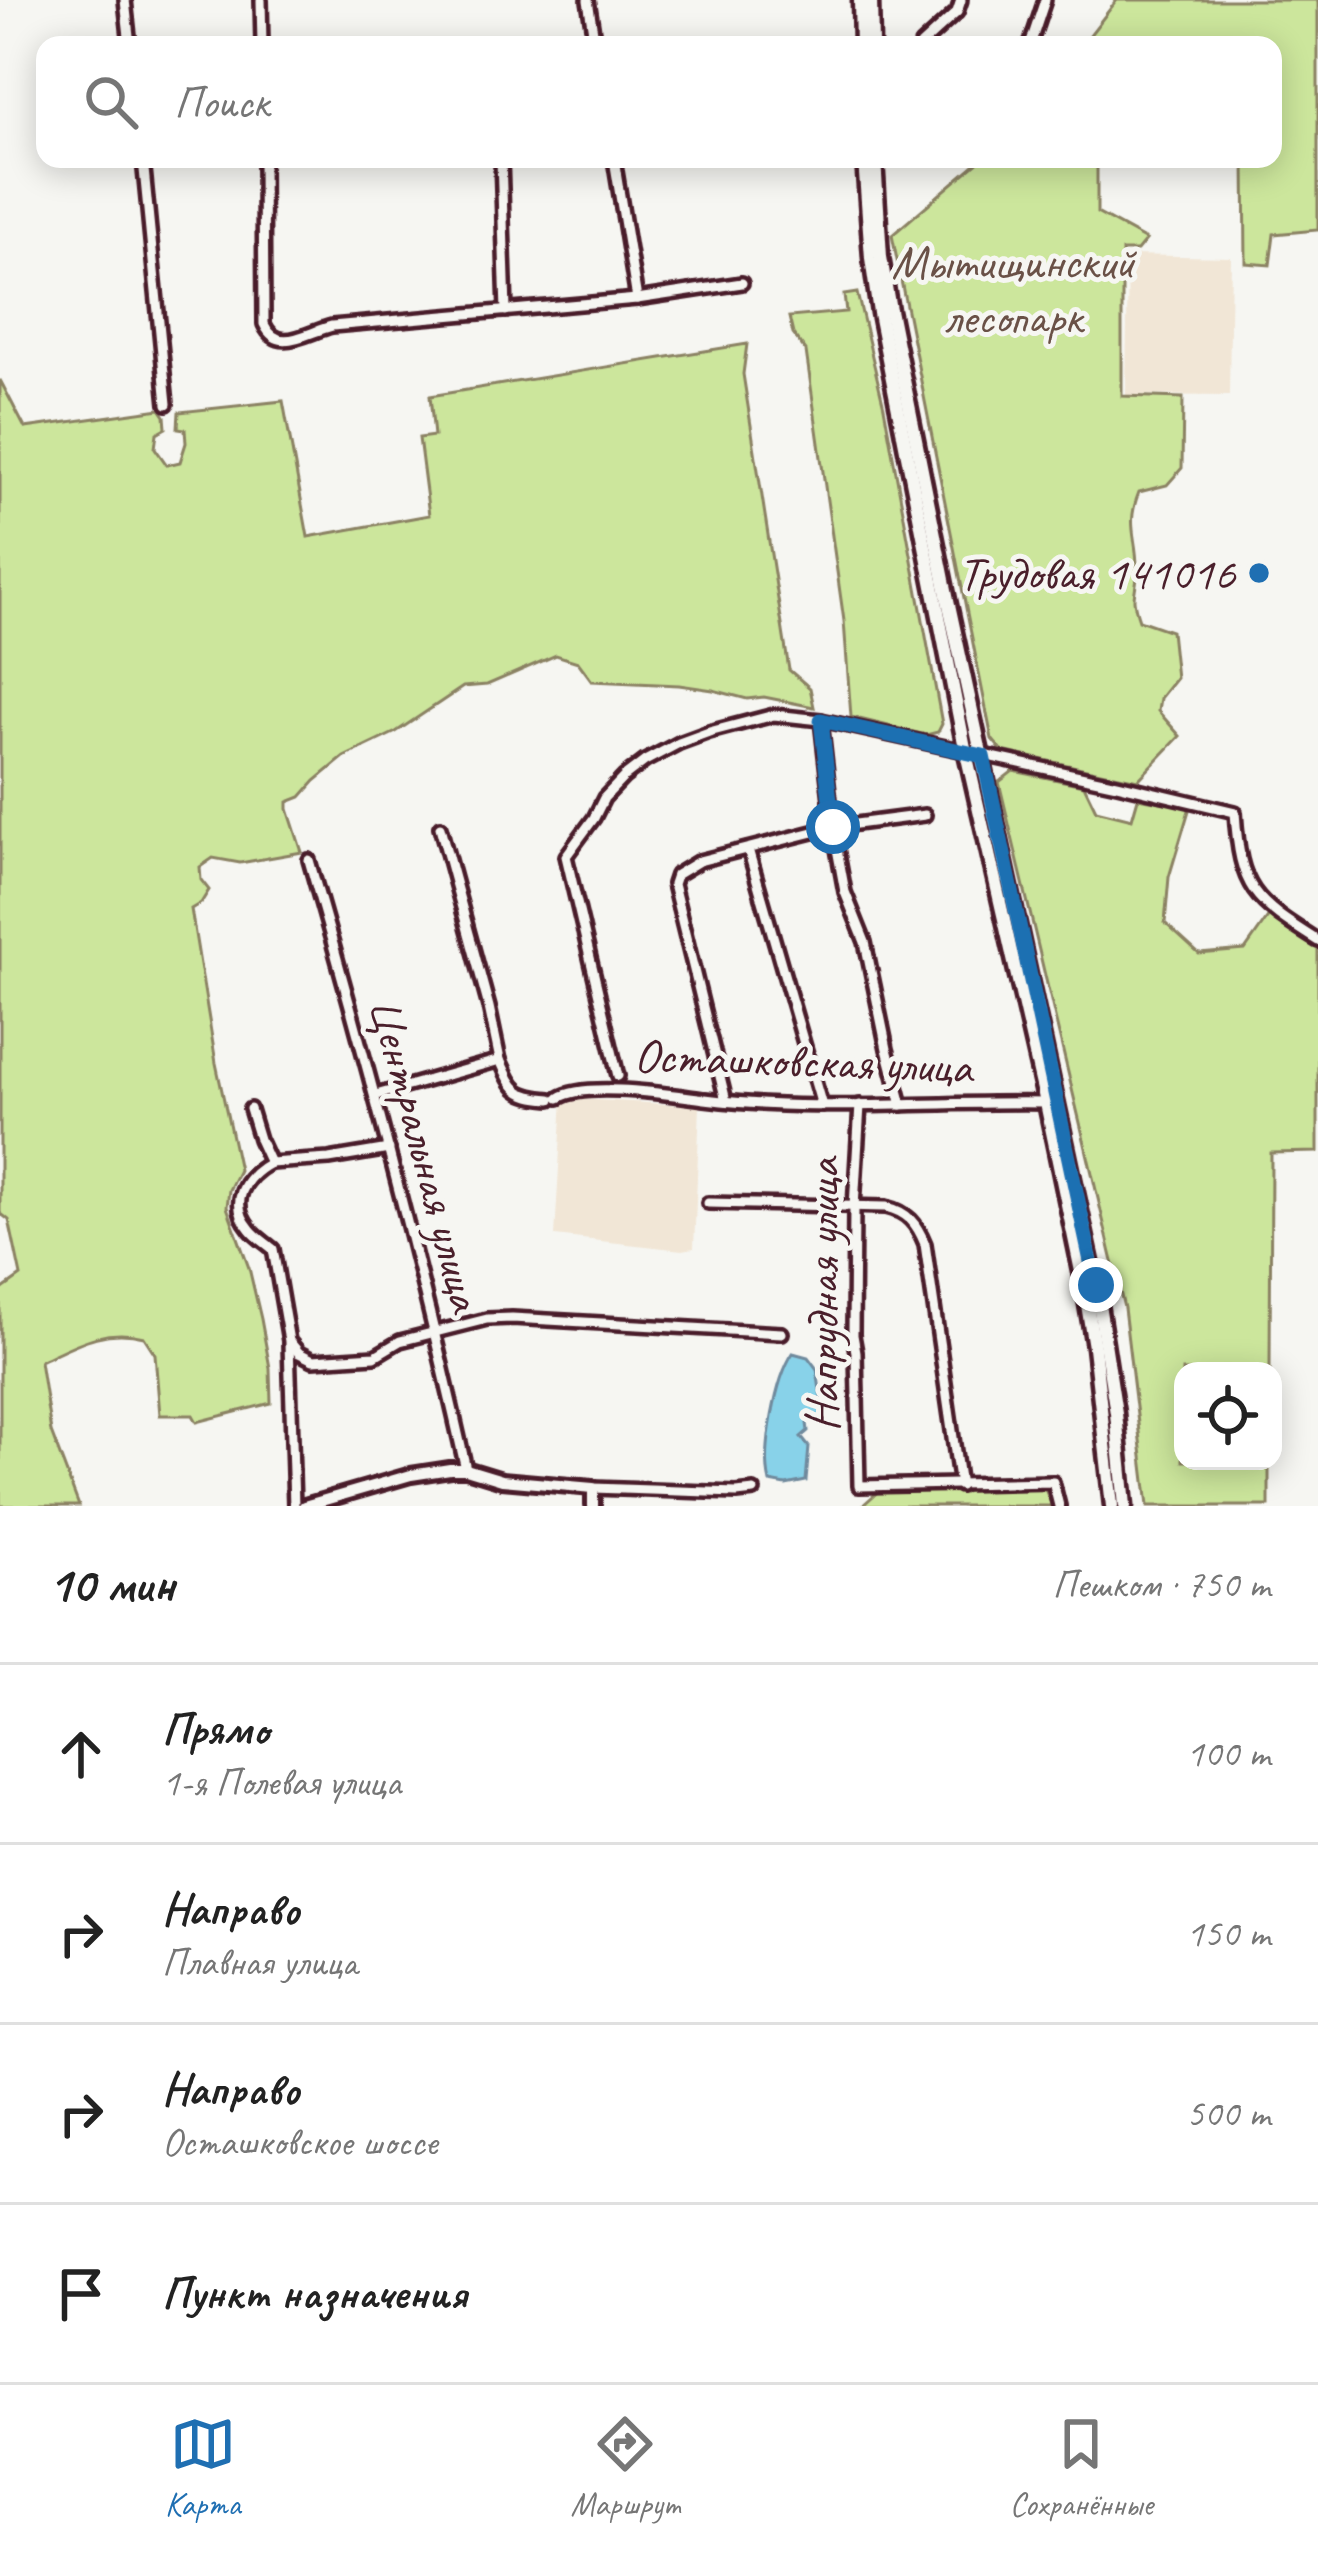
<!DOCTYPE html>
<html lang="ru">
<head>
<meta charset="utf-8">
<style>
	body { margin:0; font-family:Caveat,sans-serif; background:#f6f6f6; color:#222 }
	.controls { position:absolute; right:36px; bottom:36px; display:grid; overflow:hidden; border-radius:24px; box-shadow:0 6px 30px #0003 }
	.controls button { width:108px; height:108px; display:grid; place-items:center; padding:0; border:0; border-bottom:3px solid #e0e0e0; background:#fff; color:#222; font:60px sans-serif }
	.stop { position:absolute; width:36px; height:36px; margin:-27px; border:9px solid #1f6fb2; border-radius:50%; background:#fff }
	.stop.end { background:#1f6fb2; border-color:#fff; box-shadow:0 3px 12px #0008 }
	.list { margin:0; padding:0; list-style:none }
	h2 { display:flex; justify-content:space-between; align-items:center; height:156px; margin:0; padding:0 48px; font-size:51px }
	h2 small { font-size:39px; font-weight:400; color:#767676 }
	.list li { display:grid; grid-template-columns:78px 1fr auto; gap:36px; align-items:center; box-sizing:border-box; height:180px; padding:0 48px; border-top:3px solid #e0e0e0 }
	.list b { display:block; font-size:45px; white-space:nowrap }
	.list p { margin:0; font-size:39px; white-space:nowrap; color:#767676 }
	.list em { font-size:39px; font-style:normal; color:#767676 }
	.icon { flex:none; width:66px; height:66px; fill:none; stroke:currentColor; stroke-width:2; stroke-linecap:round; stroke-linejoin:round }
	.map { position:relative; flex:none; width:1318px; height:1506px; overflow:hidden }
	.search { position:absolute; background:#fff; box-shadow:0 6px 30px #0003; left:36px; right:36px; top:36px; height:132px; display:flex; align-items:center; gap:30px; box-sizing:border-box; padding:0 42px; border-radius:24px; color:#767676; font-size:45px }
	.sheet { height:876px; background:#fff }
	nav { display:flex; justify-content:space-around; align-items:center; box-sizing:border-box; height:168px; border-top:3px solid #e0e0e0; background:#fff; font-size:33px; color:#767676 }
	nav a { display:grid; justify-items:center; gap:6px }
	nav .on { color:#1f6fb2 }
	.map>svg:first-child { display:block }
</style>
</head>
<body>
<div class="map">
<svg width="1318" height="1506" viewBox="0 0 1318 1506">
	<rect width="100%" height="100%" fill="#f6f6f2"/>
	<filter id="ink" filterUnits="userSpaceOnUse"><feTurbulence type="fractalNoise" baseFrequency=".00833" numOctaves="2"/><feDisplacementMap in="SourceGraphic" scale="24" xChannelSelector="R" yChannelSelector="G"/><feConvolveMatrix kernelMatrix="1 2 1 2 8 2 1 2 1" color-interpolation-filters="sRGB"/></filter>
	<g filter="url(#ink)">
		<g fill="#f1e6d6">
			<polygon points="1128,255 1231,257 1229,396 1126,395"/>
			<polygon points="563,1098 700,1106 694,1248 682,1250 555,1236"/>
		</g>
		<g fill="#cce69c" stroke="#8b8264" stroke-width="3">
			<polygon points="1117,0 1318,0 1318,230 1274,234 1270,265 1246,263 1245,159 1273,159 1273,45 1082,45"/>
			<path d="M981,159H1097V213L1146,240L1137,251H1122V396L1183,398L1182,468L1167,485L1139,492C1125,527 1138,537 1137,571C1137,597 1129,591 1139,620L1171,631L1176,678L1160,698L1158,711L1180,736L1138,780L1002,751L992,739L892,235Z"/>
			<polygon points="857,293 884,407 942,724 938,732 926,735 851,717 844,621 806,351 793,334 789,317 846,312 844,295"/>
			<path d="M747,344L743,374L789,670L810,688L814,707L764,697L747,699L713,690L679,685L592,681L578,662L556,655L487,685L463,687L396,732L344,757L315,781L301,797L288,802V809L302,852L240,863L213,858L200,867L201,880L209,890L201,903L191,909L216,1063L239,1170L229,1190L227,1207L249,1268L261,1319L270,1368L271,1403L197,1422L193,1415H160L155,1354L144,1337C104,1327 76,1344 40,1361L51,1432L79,1506H0V1291L21,1276L9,1220L0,1213V380L25,428L160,409L165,416L166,428L157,433L155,448L167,465L180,462L186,443L185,429L178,428L179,412L283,401L308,537L429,515L419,438L434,436L430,396Z"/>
			<polygon points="1013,771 1084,785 1096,810 1132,819 1138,798 1190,807 1169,877 1165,923 1199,954 1245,950 1269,916 1318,947 1318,1152 1271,1153 1270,1371 1183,1371 1183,1461 1269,1461 1269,1506 1148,1506 1124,1308 999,782"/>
			<polygon points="1045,1489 1052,1506 862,1506 880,1490"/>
		</g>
		<path fill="#88d2e9" stroke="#6f8a9d" stroke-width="3" d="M793,1353L808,1357L817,1369L824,1419L815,1415L807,1423L808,1431L801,1437L809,1447L806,1481L786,1485L770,1482C762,1452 776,1378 793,1353Z"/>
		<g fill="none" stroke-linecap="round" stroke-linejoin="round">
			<defs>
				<g id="minor">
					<polyline points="125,0 130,45"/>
					<polyline points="261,0 262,45"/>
					<polyline points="588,0 595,45"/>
					<polyline points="921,45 957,12 961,0"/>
					<polyline points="1030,45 1045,0"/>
					<polyline points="143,159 167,404"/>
					<path d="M263,159L264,324C278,355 307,332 332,326L637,299L742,283"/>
					<polyline points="501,159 506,311"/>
					<polyline points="614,159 637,299"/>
					<polyline points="821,720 833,827 845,892 865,942 887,1049 902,1105"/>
					<polyline points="440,827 489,1007 500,1060"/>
					<polyline points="748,849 822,1106"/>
					<path d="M309,860C367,1061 420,1264 466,1469"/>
					<path d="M618,1076L566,856L594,818L604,798L624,777L645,761L679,743L709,732L774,715L821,720L1117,784L1235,812C1240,890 1253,900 1318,941"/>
					<path d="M376,1095L500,1060C514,1091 516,1096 551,1099"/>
					<path d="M559,1098C585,1081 672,1095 705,1099C818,1113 933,1101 1046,1103"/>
					<polyline points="726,1101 673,884 676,875 699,861 833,827 925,815"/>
					<polyline points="860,1105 854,1207 853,1335 856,1352 859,1486 1053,1482 1059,1506"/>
					<polyline points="250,1109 259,1139 270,1163 329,1159 389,1149"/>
					<path d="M270,1163C244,1177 228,1203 250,1229C256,1237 266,1243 273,1249L289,1341L299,1353L313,1360L375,1356L400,1341L487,1319L512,1318L782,1333"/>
					<path d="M708,1203L886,1207C908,1212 917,1224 925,1244L960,1486"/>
					<polyline points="289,1343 294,1506"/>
					<polyline points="593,1488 737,1493 754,1491"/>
				</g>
				<polyline id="tertiary" points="304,1506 411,1475 450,1469 466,1469 502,1480 593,1488 593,1506"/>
				<g id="secondary">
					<polyline points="860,0 861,45"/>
					<polyline points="871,0 872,45"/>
					<polyline points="864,159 871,258 879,313 966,753 1046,1103 1084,1286 1094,1347 1112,1506"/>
					<polyline points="875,159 881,257 890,310 948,600 1096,1285 1116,1413 1125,1506"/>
				</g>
			</defs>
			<use href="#minor" stroke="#4a1f2b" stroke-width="18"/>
			<use href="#tertiary" stroke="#4a1f2b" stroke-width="20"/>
			<use href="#secondary" stroke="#4a1f2b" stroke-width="21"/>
			<use href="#minor" stroke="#f6f6f2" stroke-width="9"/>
			<use href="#tertiary" stroke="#f6f6f2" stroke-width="10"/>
			<use href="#secondary" stroke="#f6f6f2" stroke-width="12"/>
		</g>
	</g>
	<g fill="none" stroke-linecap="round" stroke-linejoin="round" filter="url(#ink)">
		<polyline stroke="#1f6fb2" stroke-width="15" points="833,827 821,720 983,756 1096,1285"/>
	</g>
	<circle fill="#1f6fb2" stroke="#f6f6f2" stroke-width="4.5" cx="1259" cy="573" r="12"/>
	<g text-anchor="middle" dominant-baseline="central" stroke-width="10" stroke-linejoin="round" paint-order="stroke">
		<g font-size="48" fill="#6a5147" stroke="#f6f6f2">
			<text x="1013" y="262">Мытищинский<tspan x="1013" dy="55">лесопарк</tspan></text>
		</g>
		<g font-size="48" fill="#4a1f2b" stroke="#f6f6f2" text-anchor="end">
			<text x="1235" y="573">Трудовая 141016</text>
		</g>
		<g font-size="48" fill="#4a1f2b" stroke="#f6f6f2">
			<text transform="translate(803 1061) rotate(2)">Осташковская улица</text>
			<text transform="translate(426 1154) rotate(75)">Центральная улица</text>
			<text transform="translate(822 1295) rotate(-90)">Напрудная улица</text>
		</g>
	</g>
</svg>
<div class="controls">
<button><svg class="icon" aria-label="locate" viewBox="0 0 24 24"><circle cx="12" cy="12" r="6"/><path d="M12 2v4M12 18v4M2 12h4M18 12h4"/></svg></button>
</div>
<div class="stop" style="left:833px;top:827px"></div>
<div class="stop end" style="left:1096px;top:1285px"></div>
<div class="search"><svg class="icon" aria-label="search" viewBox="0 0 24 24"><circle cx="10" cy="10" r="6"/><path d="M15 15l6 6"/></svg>Поиск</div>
</div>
<section class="sheet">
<h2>10 мин<small>Пешком · 750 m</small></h2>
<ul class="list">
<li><svg class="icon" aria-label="ahead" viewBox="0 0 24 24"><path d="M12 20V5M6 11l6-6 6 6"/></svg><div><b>Прямо</b><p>1-я Полевая улица</p></div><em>100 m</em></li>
<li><svg class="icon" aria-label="right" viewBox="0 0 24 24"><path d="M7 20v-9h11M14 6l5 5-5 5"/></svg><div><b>Направо</b><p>Плавная улица</p></div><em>150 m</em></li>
<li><svg class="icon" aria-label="right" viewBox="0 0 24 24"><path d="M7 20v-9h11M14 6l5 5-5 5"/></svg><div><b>Направо</b><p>Осташковское шоссе</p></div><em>500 m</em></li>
<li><svg class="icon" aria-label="arrive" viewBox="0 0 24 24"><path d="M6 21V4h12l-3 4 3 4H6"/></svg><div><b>Пункт назначения</b></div></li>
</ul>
</section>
<nav>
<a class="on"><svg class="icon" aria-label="map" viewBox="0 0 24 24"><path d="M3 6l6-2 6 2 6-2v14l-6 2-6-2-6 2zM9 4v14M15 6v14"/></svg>Карта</a>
<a><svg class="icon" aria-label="directions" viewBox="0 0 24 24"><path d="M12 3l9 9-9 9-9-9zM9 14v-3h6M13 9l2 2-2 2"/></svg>Маршрут</a>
<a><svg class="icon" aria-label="saved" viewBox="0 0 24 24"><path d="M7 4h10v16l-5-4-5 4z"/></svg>Сохранённые</a>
</nav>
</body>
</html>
